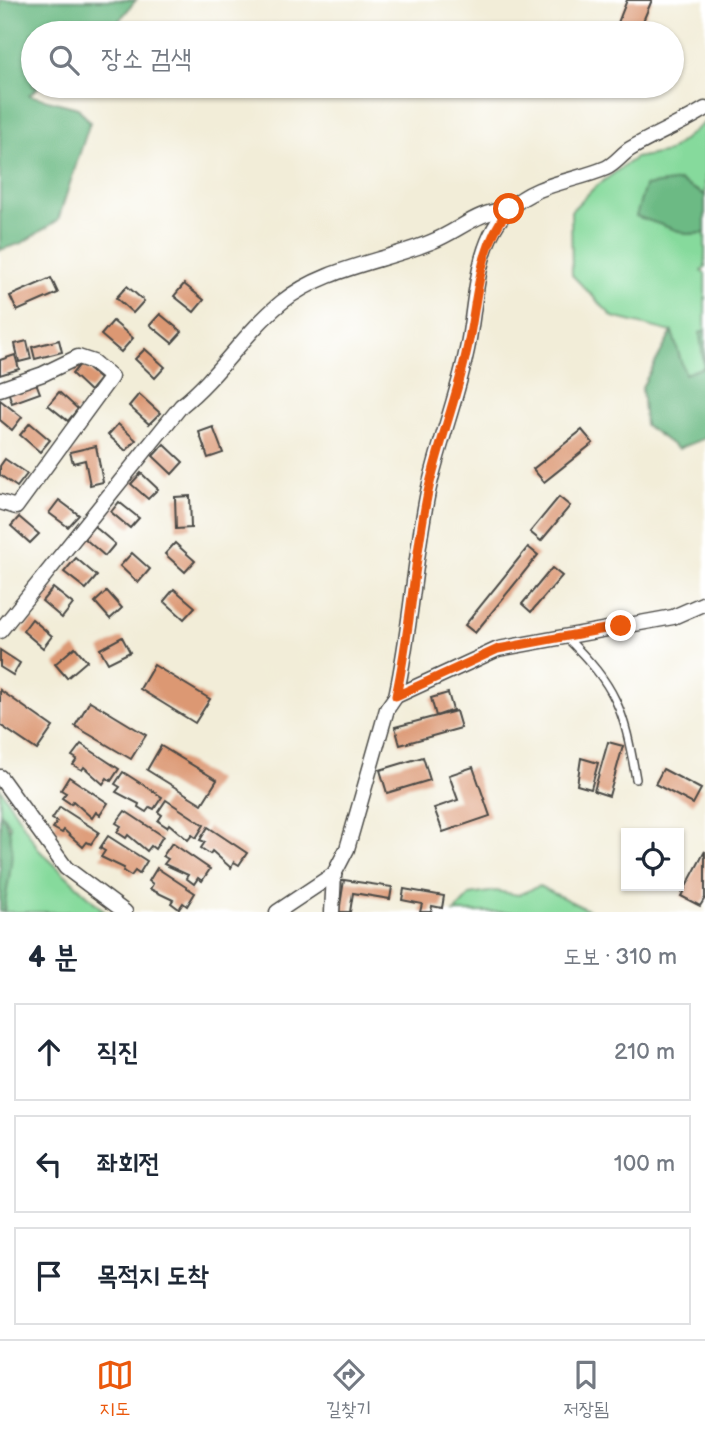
<!DOCTYPE html>
<html lang="ko">
<head>
<meta charset="utf-8">
<style>
	body { margin:0; font-family:"Balsamiq Sans","Poor Story",sans-serif; background:#f6f6f7; color:#1f2937 }
	.controls { position:absolute; right:21px; bottom:21px; display:grid; overflow:hidden; border-radius:0px; box-shadow:0 2px 5px #0004 }
	.controls button { width:63px; height:63px; display:grid; place-items:center; padding:0; border:0; border-bottom:2px solid #e0e1e3; background:#fff; color:#1f2937; font:35px sans-serif }
	.stop { position:absolute; width:21px; height:21px; margin:-16px; border:5px solid #ea580c; border-radius:50%; background:#fff }
	.stop.end { background:#ea580c; border-color:#fff; box-shadow:0 2px 7px #0008 }
	.list { margin:0; padding:0; list-style:none }
	h2 { display:flex; justify-content:space-between; align-items:center; height:91px; margin:0; padding:0 28px; font-size:30px }
	h2 small { font-size:23px; font-weight:400; color:#747a83 }
	.list li { display:grid; grid-template-columns:46px 1fr auto; gap:21px; align-items:center; box-sizing:border-box; height:98px; margin:0 14px 14px; padding:0 14px; border:2px solid #e0e1e3; border-radius:0px }
	.list b { display:block; font-size:26px; white-space:nowrap }
	.list em { font-size:23px; font-style:normal; color:#747a83 }
	.icon { flex:none; width:38px; height:38px; fill:none; stroke:currentColor; stroke-width:2; stroke-linecap:round; stroke-linejoin:round }
	.map { position:relative; flex:none; width:705px; height:912px; overflow:hidden }
	.search { position:absolute; background:#fff; box-shadow:0 2px 5px #0004; left:21px; right:21px; top:21px; height:77px; display:flex; align-items:center; gap:18px; box-sizing:border-box; padding:0 24px; border-radius:38px; color:#747a83; font-size:26px }
	.sheet { height:427px; background:#fff }
	nav { display:flex; justify-content:space-around; align-items:center; box-sizing:border-box; height:98px; border-top:2px solid #e0e1e3; background:#fff; font-size:19px; color:#747a83 }
	nav a { display:grid; justify-items:center; gap:4px }
	nav .on { color:#ea580c }
	.map>svg:first-child { display:block }
</style>
</head>
<body>
<div class="map">
<svg width="705" height="912" viewBox="0 0 705 912">
	<rect width="100%" height="100%" fill="#fff"/>
	<filter id="ink" filterUnits="userSpaceOnUse"><feTurbulence type="fractalNoise" baseFrequency=".0143" numOctaves="2"/><feDisplacementMap in="SourceGraphic" scale="14" xChannelSelector="R" yChannelSelector="G"/><feConvolveMatrix kernelMatrix="1 2 1 2 8 2 1 2 1" color-interpolation-filters="sRGB"/></filter>
	<filter id="wash" filterUnits="userSpaceOnUse"><feTurbulence type="fractalNoise" baseFrequency=".00686" numOctaves="4" result="noise"/><feDisplacementMap in="SourceGraphic" scale="28" xChannelSelector="R" yChannelSelector="G"/><feGaussianBlur stdDeviation="1.57" result="paint"/><feColorMatrix in="noise" values="0 0 0 0 0 0 0 0 0 0 0 0 0 0 0 0 0 1.4 0 .05"/><feComposite in="paint" operator="in"/></filter>
	<g filter="url(#wash)">
		<rect width="100%" height="100%" fill="#f2edd8"/>
		<g fill="#86da9c" stroke="#588264" stroke-width="2">
			<polygon points="705,122 705,195 679,181 687,234 705,233 705,268 701,271 705,274 705,330 700,333 704,367 685,375 672,332 613,317 572,275 571,211 595,187 635,158 668,152"/>
			<polygon points="0,788 40,851 105,912 4,912 10,825 0,812"/>
			<polygon points="539,886 592,912 454,912 470,895 496,891 518,895"/>
		</g>
		<g fill="#6cba84" stroke="#4c7258" stroke-width="2">
			<polygon points="0,0 136,0 109,33 33,33 33,86 40,86 29,95 78,108 90,122 58,220 22,243 0,250"/>
			<polygon points="679,181 705,195 705,233 687,234 636,216 645,186"/>
			<polygon points="705,330 705,438 678,449 645,425 642,387 672,332 685,374 704,367 700,333"/>
			<path d="M0,812C22,842 7,878 4,912H0Z"/>
		</g>
		<g id="blocks">
			<g fill="#dc9873">
				<polygon points="627,0 652,0 638,33 614,33"/>
				<polygon points="51,278 58,293 17,311 10,296"/>
				<polygon points="184,284 204,300 194,312 174,296"/>
				<polygon points="127,286 144,301 133,313 116,298"/>
				<polygon points="160,314 182,332 172,343 150,325"/>
				<polygon points="113,321 133,338 121,352 101,335"/>
				<polygon points="59,340 62,352 35,359 32,347"/>
				<polygon points="27,341 31,359 19,362 15,344"/>
				<polygon points="145,349 165,367 155,378 135,359"/>
				<polygon points="15,355 19,369 0,375 0,360"/>
				<polygon points="81,363 100,379 90,391 72,374"/>
				<polygon points="35,380 40,393 12,403 8,391"/>
				<polygon points="59,392 78,409 68,421 48,405"/>
				<polygon points="139,394 160,413 149,424 129,406"/>
				<polygon points="0,400 22,417 12,430 0,420"/>
				<polygon points="30,423 50,440 40,452 20,435"/>
				<polygon points="118,424 136,440 126,451 108,435"/>
				<polygon points="213,427 223,453 208,458 199,432"/>
				<polygon points="582,430 593,443 544,482 533,469"/>
				<polygon points="164,444 183,462 172,474 153,456"/>
				<polygon points="96,446 103,482 90,485 85,460 73,463 70,452"/>
				<polygon points="5,459 27,474 17,487 0,475 0,466"/>
				<polygon points="141,473 158,489 148,499 131,484"/>
				<polygon points="190,496 191,528 176,529 175,497"/>
				<polygon points="559,497 570,506 541,541 530,532"/>
				<polygon points="59,500 79,515 68,527 49,513"/>
				<polygon points="119,502 139,518 130,528 111,512"/>
				<polygon points="19,517 39,534 30,543 11,526"/>
				<polygon points="94,526 115,544 105,556 84,538"/>
				<polygon points="175,543 195,561 185,572 165,554"/>
				<polygon points="528,547 538,555 475,633 465,625"/>
				<polygon points="132,553 150,569 138,583 120,566"/>
				<polygon points="76,558 97,576 86,589 64,572"/>
				<polygon points="552,568 562,576 531,612 522,604"/>
				<polygon points="53,588 73,604 62,618 42,601"/>
				<polygon points="174,589 195,607 184,619 164,601"/>
				<polygon points="107,591 122,608 110,619 95,602"/>
				<polygon points="32,619 52,636 43,648 23,631"/>
				<polygon points="122,637 130,652 108,663 100,649"/>
				<polygon points="75,647 87,661 67,678 55,664"/>
				<polygon points="0,650 20,663 13,675 0,667"/>
				<polygon points="154,665 210,699 195,723 140,689"/>
				<polygon points="0,690 53,727 37,750 0,725"/>
				<polygon points="448,693 453,710 436,716 431,698"/>
				<polygon points="90,701 146,735 131,759 75,726"/>
				<polygon points="456,711 461,728 400,745 395,727"/>
				<polygon points="608,742 623,746 609,796 594,791"/>
				<polygon points="81,744 119,769 111,781 107,778 103,784 84,767 82,770 73,765 77,759 72,756"/>
				<polygon points="161,746 217,780 202,804 147,770"/>
				<polygon points="423,757 430,780 387,793 380,770"/>
				<polygon points="581,758 598,763 591,789 577,785"/>
				<polygon points="473,767 490,816 443,832 434,808 458,800 449,775"/>
				<polygon points="663,769 701,789 693,804 655,784"/>
				<polygon points="123,772 162,797 154,809 150,807 146,812 138,807 139,804 116,792 120,787 115,784"/>
				<polygon points="69,777 108,803 100,815 96,812 92,818 73,801 71,804 62,798 66,793 61,790"/>
				<polygon points="166,800 204,825 196,838 192,835 188,840 169,824 167,827 158,821 162,815 158,812"/>
				<polygon points="60,807 99,832 91,844 87,842 83,847 64,830 62,833 53,828 57,822 52,819"/>
				<polygon points="125,811 163,836 155,849 151,846 147,851 128,835 126,838 117,832 121,826 116,823"/>
				<polygon points="208,827 247,853 239,865 234,862 231,868 212,851 210,854 201,848 205,842 200,840"/>
				<polygon points="108,836 147,861 139,874 135,871 131,876 123,871 124,868 101,857 105,851 100,848"/>
				<polygon points="172,843 210,869 202,881 198,878 194,884 186,878 188,875 164,864 168,859 163,856"/>
				<polygon points="705,851 705,898 700,906 681,896"/>
				<polygon points="157,868 195,893 187,906 183,903 179,909 171,903 173,900 150,889 153,884 149,881"/>
				<polygon points="344,880 392,887 390,899 353,893 350,912 339,912"/>
				<polygon points="404,889 444,896 442,908 432,906 431,912 420,912 422,904 402,900"/>
			</g>
		</g>
	</g>
	<g filter="url(#ink)">
		<use href="#blocks" fill-opacity="0" stroke="#494845" stroke-width="2"/>
		<g fill="none" stroke-linecap="round" stroke-linejoin="round">
			<defs>
				<path id="service" d="M565,636C617,687 624,709 636,779"/>
				<g id="minor">
					<polyline points="0,389 43,374 78,357 93,362 111,377 16,507 0,502"/>
					<path d="M0,631L181,406C219,376 244,333 282,302C324,268 382,262 431,242C461,230 475,212 509,209"/>
					<path d="M396,696C411,629 414,560 428,492C438,446 456,401 466,354C477,308 473,244 509,209C536,183 573,182 606,168C615,164 622,154 630,149C655,134 681,124 705,109"/>
					<polyline points="0,777 66,868 125,912"/>
					<polyline points="277,912 334,874 347,849 387,709 396,696 498,649 673,617 705,603"/>
					<polyline points="332,912 334,874"/>
				</g>
			</defs>
			<use href="#service" stroke="#494845" stroke-width="10"/>
			<use href="#minor" stroke="#494845" stroke-width="17"/>
			<use href="#service" stroke="#fff" stroke-width="7"/>
			<use href="#minor" stroke="#fff" stroke-width="14"/>
		</g>
	</g>
	<g fill="none" stroke-linecap="round" stroke-linejoin="round" filter="url(#ink)">
		<path stroke="#ea580c" stroke-width="9" d="M509,209C476,251 478,304 466,354C456,400 438,446 428,492C414,560 411,629 396,696L498,649L621,626"/>
	</g>
</svg>
<div class="controls">
<button><svg class="icon" aria-label="locate" viewBox="0 0 24 24"><circle cx="12" cy="12" r="6"/><path d="M12 2v4M12 18v4M2 12h4M18 12h4"/></svg></button>
</div>
<div class="stop" style="left:509px;top:209px"></div>
<div class="stop end" style="left:621px;top:626px"></div>
<div class="search"><svg class="icon" aria-label="search" viewBox="0 0 24 24"><circle cx="10" cy="10" r="6"/><path d="M15 15l6 6"/></svg>장소 검색</div>
</div>
<section class="sheet">
<h2>4 분<small>도보 · 310 m</small></h2>
<ul class="list">
<li><svg class="icon" aria-label="ahead" viewBox="0 0 24 24"><path d="M12 20V5M6 11l6-6 6 6"/></svg><div><b>직진</b></div><em>210 m</em></li>
<li><svg class="icon" aria-label="left" viewBox="0 0 24 24"><path d="M17 20v-9H6M10 6l-5 5 5 5"/></svg><div><b>좌회전</b></div><em>100 m</em></li>
<li><svg class="icon" aria-label="arrive" viewBox="0 0 24 24"><path d="M6 21V4h12l-3 4 3 4H6"/></svg><div><b>목적지 도착</b></div></li>
</ul>
</section>
<nav>
<a class="on"><svg class="icon" aria-label="map" viewBox="0 0 24 24"><path d="M3 6l6-2 6 2 6-2v14l-6 2-6-2-6 2zM9 4v14M15 6v14"/></svg>지도</a>
<a><svg class="icon" aria-label="directions" viewBox="0 0 24 24"><path d="M12 3l9 9-9 9-9-9zM9 14v-3h6M13 9l2 2-2 2"/></svg>길찾기</a>
<a><svg class="icon" aria-label="saved" viewBox="0 0 24 24"><path d="M7 4h10v16l-5-4-5 4z"/></svg>저장됨</a>
</nav>
</body>
</html>
